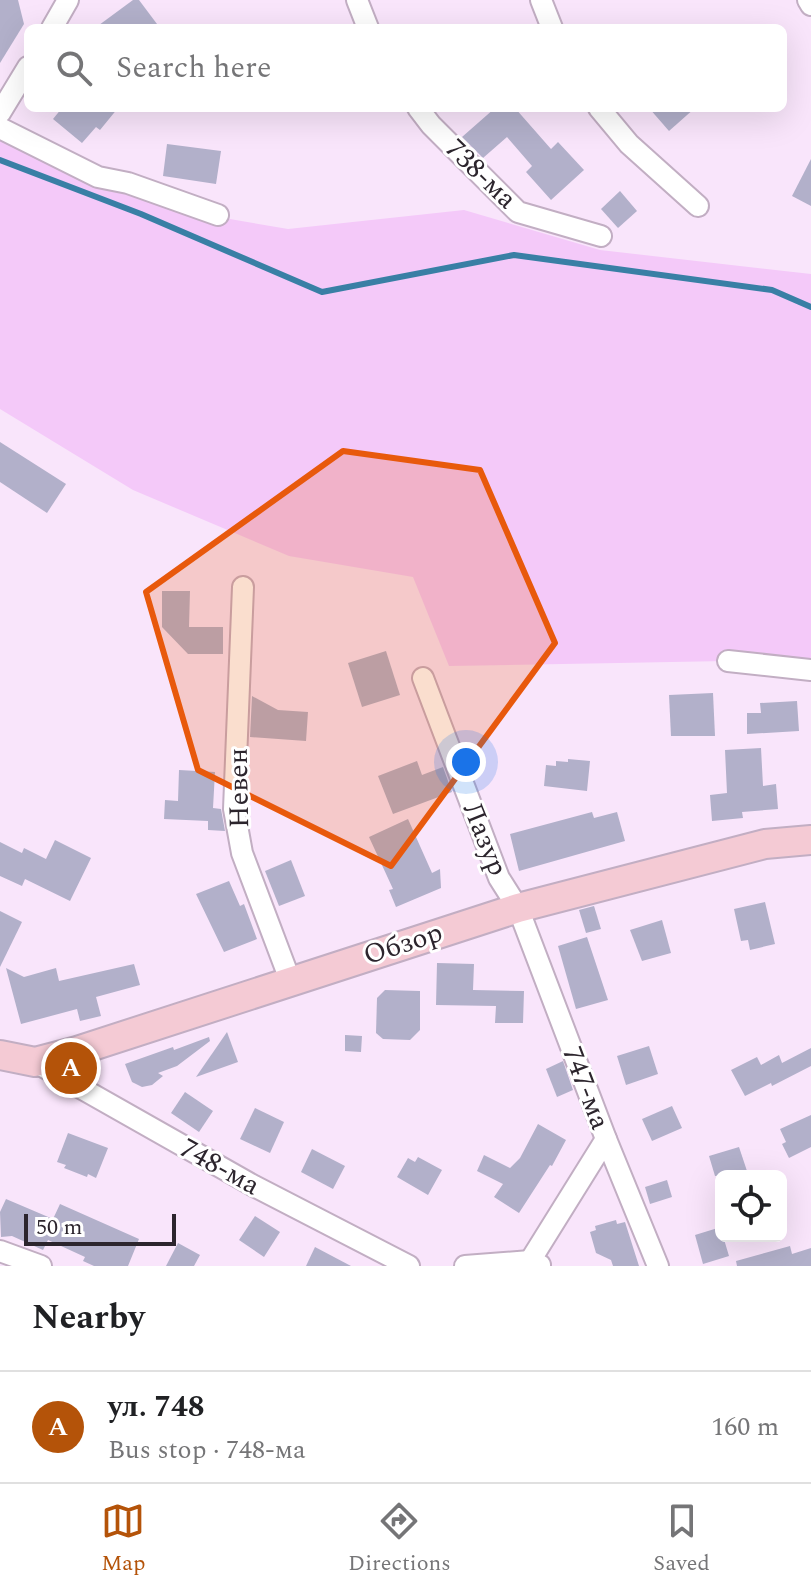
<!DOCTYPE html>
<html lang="en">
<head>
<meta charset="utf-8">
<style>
	body { margin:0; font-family:Spectral,serif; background:#f6f6f6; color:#202124 }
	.controls { position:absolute; right:24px; bottom:24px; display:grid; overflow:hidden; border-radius:12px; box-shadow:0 8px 32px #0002 }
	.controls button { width:72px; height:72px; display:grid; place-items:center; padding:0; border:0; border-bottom:2px solid #e0e0e0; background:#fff; color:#202124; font:40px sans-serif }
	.scale { position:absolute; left:24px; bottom:20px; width:152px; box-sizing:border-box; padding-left:8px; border:4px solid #2c252d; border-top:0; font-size:22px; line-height:28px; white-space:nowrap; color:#2c252d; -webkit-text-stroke:6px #fff; paint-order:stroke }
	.you { position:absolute; left:466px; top:762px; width:28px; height:28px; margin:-20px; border:6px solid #fff; border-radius:50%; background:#1a73e8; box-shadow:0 0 0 12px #1a73e833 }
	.badge { display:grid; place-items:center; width:52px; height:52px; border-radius:50%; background:#b45309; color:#fff; font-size:26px; font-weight:700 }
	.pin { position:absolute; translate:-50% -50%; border:4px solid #fff; box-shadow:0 2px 8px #0006 }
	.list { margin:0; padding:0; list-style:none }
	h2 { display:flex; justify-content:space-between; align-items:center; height:104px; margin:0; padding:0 32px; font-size:34px }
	h2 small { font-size:26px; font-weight:400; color:#757577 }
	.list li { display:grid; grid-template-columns:52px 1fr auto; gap:24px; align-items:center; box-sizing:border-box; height:112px; padding:0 32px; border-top:2px solid #e0e0e0 }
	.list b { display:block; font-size:30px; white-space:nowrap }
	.list p { margin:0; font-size:26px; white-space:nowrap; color:#757577 }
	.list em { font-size:26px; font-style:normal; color:#757577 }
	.icon { flex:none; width:44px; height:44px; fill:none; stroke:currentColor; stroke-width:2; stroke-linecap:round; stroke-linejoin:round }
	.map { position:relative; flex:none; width:811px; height:1266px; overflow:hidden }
	.search { position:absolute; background:#fff; box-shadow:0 8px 32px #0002; left:24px; right:24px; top:24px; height:88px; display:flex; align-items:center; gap:20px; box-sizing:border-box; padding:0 28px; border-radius:12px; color:#757577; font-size:30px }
	.sheet { height:216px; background:#fff }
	nav { display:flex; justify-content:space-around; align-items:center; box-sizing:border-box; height:112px; border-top:2px solid #e0e0e0; background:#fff; font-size:22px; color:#757577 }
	nav a { display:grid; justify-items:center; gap:4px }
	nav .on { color:#b45309 }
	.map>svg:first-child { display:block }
</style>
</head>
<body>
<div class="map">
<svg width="811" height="1266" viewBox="0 0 811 1266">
	<rect width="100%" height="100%" fill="#f9e5fb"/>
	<polygon fill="#f4c9f9" points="0,128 201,214 288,229 464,210 600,250 811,274 811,670 727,661 449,666 413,577 289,556 133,490 0,409"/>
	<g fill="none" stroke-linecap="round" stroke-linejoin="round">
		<polyline stroke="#397fa5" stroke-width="6" points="0,160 141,214 322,292 514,255 772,290 811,307"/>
	</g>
	<g fill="#b2b0ca">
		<polygon points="0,0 18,0 24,24 0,63"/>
		<polygon points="133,0 139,0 160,28 95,28"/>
		<polygon points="62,108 118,108 100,130 96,127 82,143 53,119"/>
		<polygon points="495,108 515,108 551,149 558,142 584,170 551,200 526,172 532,166 507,137 483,158 462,137"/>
		<polygon points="649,108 695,108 669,131"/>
		<polygon points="167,144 221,151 216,184 163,176"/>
		<polygon points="811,159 811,206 792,196"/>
		<polygon points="620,191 637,211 618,228 601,209"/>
		<polygon points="0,442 66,484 47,513 0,482"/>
		<polygon points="162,591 190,591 189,627 223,627 223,654 188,654 162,627"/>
		<polygon points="386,651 400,695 362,707 348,663"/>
		<polygon points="713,693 715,736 671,736 669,695"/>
		<polygon points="252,696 278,710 308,712 306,741 250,737"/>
		<polygon points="797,701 799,731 747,734 747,713 761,713 760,703"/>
		<polygon points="761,748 763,786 776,784 778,809 742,812 743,818 712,821 710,795 727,793 725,750"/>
		<polygon points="568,759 590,761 587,791 544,786 546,765 556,766 556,761 568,762"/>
		<polygon points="417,761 422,775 443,767 452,792 393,814 378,776"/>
		<polygon points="179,770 215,772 213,808 221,809 225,831 208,830 208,821 164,819 165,800 178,801"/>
		<polygon points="592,812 594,818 617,812 625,841 519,871 510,834"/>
		<polygon points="408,819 432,873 440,869 441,888 396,907 389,890 393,889 369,837"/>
		<polygon points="55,840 91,858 70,901 25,879 22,886 0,876 0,842 22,853 24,848 46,859"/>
		<polygon points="291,860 305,896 279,906 265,871"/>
		<polygon points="229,881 240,906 244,904 257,939 224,952 196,894"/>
		<polygon points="765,902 775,944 750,950 748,940 741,941 734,909"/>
		<polygon points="594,906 601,929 586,933 579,910"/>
		<polygon points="0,911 22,922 0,967"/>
		<polygon points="662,920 671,953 642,961 630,930"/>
		<polygon points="587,937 608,1000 576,1009 558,946"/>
		<polygon points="437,963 474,964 473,990 524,991 523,1023 495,1023 496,1006 436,1005"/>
		<polygon points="134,964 140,985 96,997 101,1016 80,1021 77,1009 21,1024 6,968 24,977 56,968 59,981"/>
		<polygon points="385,990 420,991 420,1030 410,1040 383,1039 376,1033 377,998"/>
		<polygon points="227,1032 238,1062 196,1077"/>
		<polygon points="345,1035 362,1036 361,1052 345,1051"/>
		<polygon points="209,1037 210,1041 177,1066 158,1073 163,1076 152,1085 142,1087 132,1082 125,1064 173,1047 174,1050"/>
		<polygon points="649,1046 658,1074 626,1085 617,1056"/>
		<polygon points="811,1048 811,1066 772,1086 771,1083 745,1096 731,1070 757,1057 761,1065 779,1055 782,1063"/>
		<polygon points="563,1061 573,1090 557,1097 546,1069"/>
		<polygon points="185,1092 213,1111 199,1132 171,1113"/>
		<polygon points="672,1106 682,1128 652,1141 642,1119"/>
		<polygon points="255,1108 284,1122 270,1153 240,1139"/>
		<polygon points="811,1115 811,1147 789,1158 782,1144 786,1142 780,1129"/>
		<polygon points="538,1124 566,1140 552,1166 550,1165 519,1213 494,1197 503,1184 477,1171 484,1155 510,1168 520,1158"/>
		<polygon points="68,1133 108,1148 96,1178 88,1174 87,1177 64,1168 66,1165 57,1162"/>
		<polygon points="739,1147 747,1171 731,1176 715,1176 709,1156"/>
		<polygon points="312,1149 345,1166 333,1189 301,1172"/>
		<polygon points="418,1157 442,1170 428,1195 397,1177 408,1158 415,1162"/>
		<polygon points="667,1180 672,1197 650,1204 645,1187"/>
		<polygon points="6,1199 53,1219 60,1204 139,1239 128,1266 94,1266 83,1261 85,1257 48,1240 43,1250 12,1236 1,1237 0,1212"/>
		<polygon points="255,1216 280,1232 264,1257 239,1240"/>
		<polygon points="616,1220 617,1224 625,1222 639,1266 613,1266 611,1260 596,1253 590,1232 596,1230 595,1226"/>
		<polygon points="721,1227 721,1236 723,1236 729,1256 703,1264 695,1235"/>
		<polygon points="178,1243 200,1255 194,1266 166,1266"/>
		<polygon points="790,1246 792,1254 811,1248 811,1266 737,1266 736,1261"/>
		<polygon points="315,1247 351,1266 306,1266"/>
	</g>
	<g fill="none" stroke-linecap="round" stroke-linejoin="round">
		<defs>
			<g id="street">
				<polyline points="357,0 368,28"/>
				<polyline points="541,0 552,28"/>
				<polyline points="808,0 811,5"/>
				<polyline points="52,28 68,0"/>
				<polyline points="418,108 431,125 518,212 601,236"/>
				<polyline points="599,108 629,144 698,206"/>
				<polyline points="0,113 28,67"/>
				<polyline points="0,128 98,177 128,183 218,215"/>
				<polyline points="243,587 234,809 242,853 290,980"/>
				<polyline points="728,661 811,670"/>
				<polyline points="423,678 499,878 518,908 606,1139 658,1266"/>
				<polyline points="35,1062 254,1186 409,1266"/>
				<polyline points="0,1251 41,1266"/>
				<polyline points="530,1261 606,1139"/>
				<polyline points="465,1266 530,1261 540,1265"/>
			</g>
			<polyline id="secondary" points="0,1055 35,1062 77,1051 518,908 765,844 811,840"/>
		</defs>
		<use href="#street" stroke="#c2aec3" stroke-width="24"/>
		<use href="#secondary" stroke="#c2aec3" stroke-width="32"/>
		<use href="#street" stroke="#fff" stroke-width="20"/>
		<use href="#secondary" stroke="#f4cad4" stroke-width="28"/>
	</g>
	<path fill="#e8590c" fill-opacity="0.2" stroke="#e8590c" stroke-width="6" stroke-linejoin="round" d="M343,451L480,470L555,643L391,866L198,770L146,592Z"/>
	<g text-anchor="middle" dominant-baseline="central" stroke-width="6" stroke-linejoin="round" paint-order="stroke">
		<g font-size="28" fill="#2c252d" stroke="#fff">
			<text transform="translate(481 174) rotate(44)">738-ма</text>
			<text transform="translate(239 788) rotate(-91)">Невен</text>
			<text transform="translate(485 839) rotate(68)">Лазур</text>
			<text transform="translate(403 944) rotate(-18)">Обзор</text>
			<text transform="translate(586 1088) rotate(69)">747-ма</text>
			<text transform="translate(220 1167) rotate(29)">748-ма</text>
		</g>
	</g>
</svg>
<div class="controls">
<button><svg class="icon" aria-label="locate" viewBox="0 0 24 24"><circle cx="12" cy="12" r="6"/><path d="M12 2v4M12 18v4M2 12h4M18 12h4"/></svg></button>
</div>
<div class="scale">50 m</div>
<div class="you"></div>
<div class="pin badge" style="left:71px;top:1068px">A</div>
<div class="search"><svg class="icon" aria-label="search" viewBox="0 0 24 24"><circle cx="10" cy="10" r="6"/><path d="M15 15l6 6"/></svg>Search here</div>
</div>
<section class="sheet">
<h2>Nearby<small></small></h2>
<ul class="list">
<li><span class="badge">A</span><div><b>ул. 748</b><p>Bus stop · 748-ма</p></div><em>160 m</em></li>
</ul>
</section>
<nav>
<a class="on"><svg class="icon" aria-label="map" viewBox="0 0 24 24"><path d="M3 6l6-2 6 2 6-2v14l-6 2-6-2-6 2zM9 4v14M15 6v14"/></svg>Map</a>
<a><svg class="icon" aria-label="directions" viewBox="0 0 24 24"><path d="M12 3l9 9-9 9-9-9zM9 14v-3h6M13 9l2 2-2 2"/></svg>Directions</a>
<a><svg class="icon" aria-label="saved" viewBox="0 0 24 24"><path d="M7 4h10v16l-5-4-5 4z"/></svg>Saved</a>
</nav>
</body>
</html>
